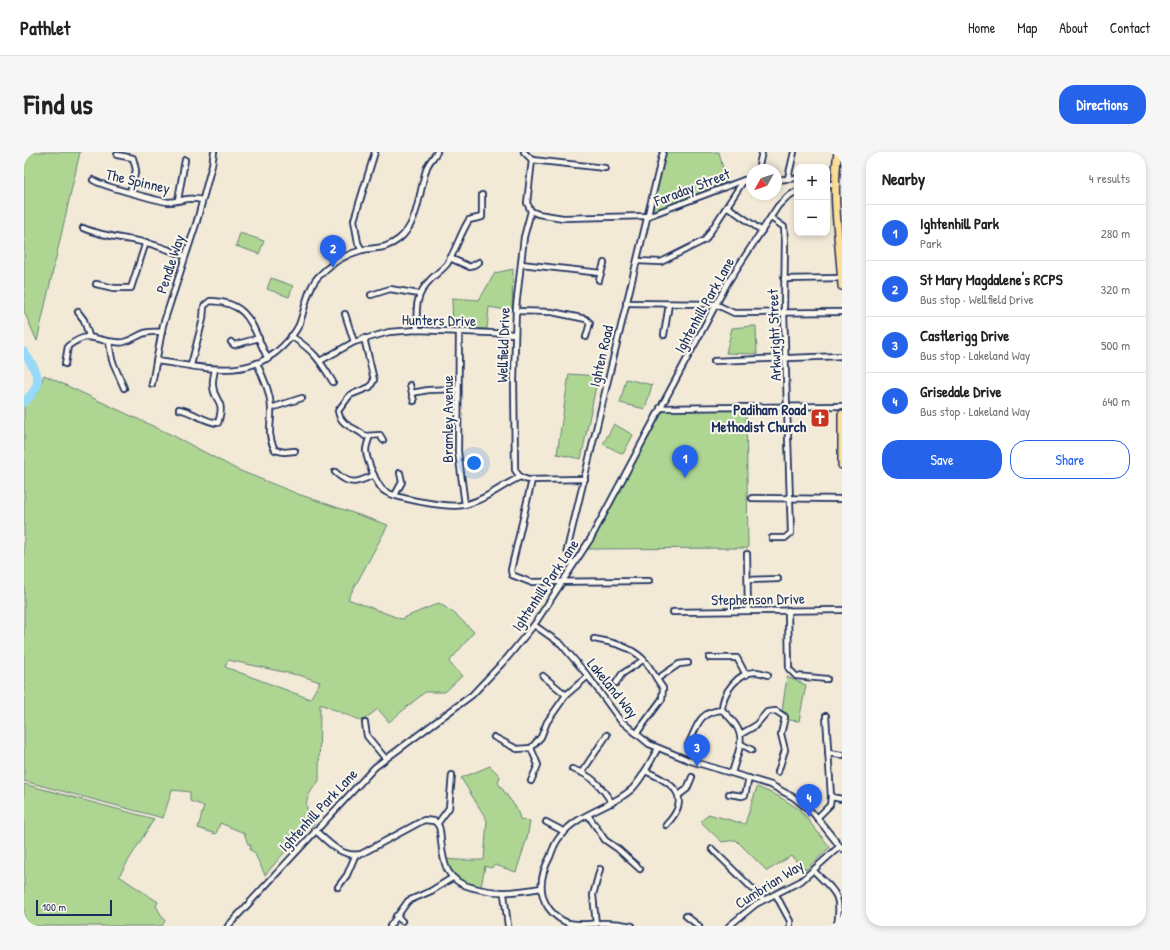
<!DOCTYPE html>
<html lang="en">
<head>
<meta charset="utf-8">
<style>
	body { margin:0; font-family:"Patrick Hand",sans-serif; background:#f6f6f6; color:#222 }
	.controls { position:absolute; right:12px; top:12px; display:grid; overflow:hidden; border-radius:8px; box-shadow:0 2px 6px #0003 }
	.controls button { width:36px; height:36px; display:grid; place-items:center; padding:0; border:0; border-bottom:1px solid #e0e0e0; background:#fff; color:#222; font:20px sans-serif }
	.compass { position:absolute; left:722px; top:12px; width:36px; height:36px; border-radius:50%; background:#fff; box-shadow:0 2px 6px #0003; rotate:230deg }
	.scale { position:absolute; left:12px; bottom:10px; width:76px; box-sizing:border-box; padding-left:4px; border:2px solid #1b2f5e; border-top:0; font-size:11px; line-height:14px; white-space:nowrap; color:#1b2f5e; -webkit-text-stroke:3px #fbf7ec; paint-order:stroke }
	.you { position:absolute; left:450px; top:311px; width:14px; height:14px; margin:-10px; border:3px solid #fff; border-radius:50%; background:#1a73e8; box-shadow:0 0 0 6px #1a73e833 }
	.badge { display:grid; place-items:center; width:26px; height:26px; border-radius:50%; background:#2563eb; color:#fff; font-size:13px; font-weight:700 }
	.pin { position:absolute; translate:-50% -33px; filter:drop-shadow(0 1px 2px #0008) }
	.pin::after { content:''; position:absolute; top:21px; width:14px; height:12px; background:inherit; clip-path:polygon(0 0,100% 0,50% 100%) }
	.list { margin:0; padding:0; list-style:none }
	h2 { display:flex; justify-content:space-between; align-items:center; height:52px; margin:0; padding:0 16px; font-size:17px }
	h2 small { font-size:13px; font-weight:400; color:#767676 }
	.list li { display:grid; grid-template-columns:26px 1fr auto; gap:12px; align-items:center; box-sizing:border-box; height:56px; padding:0 16px; border-top:1px solid #e0e0e0 }
	.list b { display:block; font-size:15px; white-space:nowrap }
	.list p { margin:0; font-size:13px; white-space:nowrap; color:#767676 }
	.list em { font-size:13px; font-style:normal; color:#767676 }
	.actions { display:flex; gap:8px; padding:12px 16px }
	.actions a { flex:1; padding:9px 0; border:1px solid #2563eb; border-radius:16px; text-align:center; font-size:14px; color:#2563eb }
	.actions .main { background:#2563eb; color:#fff }
	.map { position:relative; flex:none; width:818px; height:774px; overflow:hidden; border-radius:16px }
	header { display:flex; align-items:center; gap:24px; box-sizing:border-box; height:56px; padding:0 20px; background:#fff; border-bottom:1px solid #e0e0e0 }
	header strong { font-size:19px }
	nav { display:flex; gap:22px; margin-inline-start:auto; font-size:14px }
	.intro { display:flex; align-items:center; justify-content:space-between; box-sizing:border-box; height:96px; padding:0 24px }
	h1 { margin:0; font-size:28px }
	.button { padding:10px 18px; border-radius:16px; background:#2563eb; color:#fff; font-size:14px; font-weight:700 }
	main { display:flex; gap:24px; padding:0 24px }
	aside { flex:1; background:#fff; border-radius:16px; box-shadow:0 2px 6px #0003 }
	.map>svg:first-child { display:block }
</style>
</head>
<body>
<header>
<strong>Pathlet</strong>
<nav><a>Home</a><a>Map</a><a>About</a><a>Contact</a></nav>
</header>
<div class="intro"><h1>Find us</h1><a class="button">Directions</a></div>
<main>
<div class="map">
<svg width="818" height="774" viewBox="0 0 818 774">
	<rect width="100%" height="100%" fill="#f2e9d7"/>
	<filter id="ink" filterUnits="userSpaceOnUse"><feTurbulence type="fractalNoise" baseFrequency=".025" numOctaves="2"/><feDisplacementMap in="SourceGraphic" scale="8" xChannelSelector="R" yChannelSelector="G"/><feConvolveMatrix kernelMatrix="1 2 1 2 8 2 1 2 1" color-interpolation-filters="sRGB"/></filter>
	<g filter="url(#ink)">
		<g fill="#aed692" stroke="#648278" fill-rule="evenodd">
			<polygon points="0,0 56,0 13,189 0,159"/>
			<polygon points="642,0 695,0 702,30 628,60"/>
			<polygon points="216,81 240,89 235,102 212,94"/>
			<polygon points="489,117 488,159 465,155 463,177 429,176 428,146 455,148 471,121"/>
			<polygon points="247,126 269,134 265,145 243,137"/>
			<polygon points="729,174 732,174 733,202 702,201 708,176"/>
			<polygon points="545,222 574,224 557,307 533,302"/>
			<path d="M20,223L150,284L214,318L274,342L364,373L324,447L377,467L415,451L431,462L450,480L425,510L438,524L421,540H401L365,570L354,557L338,569L296,552L295,629C282,644 277,654 291,671L259,702L241,723L230,700L226,698L227,693L224,692L220,681L196,671L192,682L174,676L180,654L166,649V640L148,638L139,666L0,629V253L14,241ZM204,508L278,524L296,530L286,547L201,515Z"/>
			<polygon points="602,227 628,233 621,257 596,251"/>
			<polygon points="722,255 724,396 561,397 636,256"/>
			<polygon points="590,272 609,283 599,302 579,292"/>
			<polygon points="763,525 782,533 775,569 764,568 763,561 758,559"/>
			<path d="M466,614L476,624L474,631L493,657L496,667L506,669L503,686L492,720L471,713L467,716L461,714L457,735C439,730 429,726 422,707C436,709 447,708 460,708L463,668L437,626Z"/>
			<polygon points="0,632 130,667 95,724 134,750 132,754 141,769 138,774 0,774"/>
			<polygon points="733,635 754,644 775,657 806,695 782,718 767,704 743,719 712,688 698,690 677,670 684,662 721,672"/>
		</g>
		<g fill="none" stroke-linecap="round" stroke-linejoin="round">
			<path stroke="#96d9f8" stroke-width="9" d="M0,200C14,222 22,231 0,250"/>
			<defs>
				<g id="minor">
					<polyline points="500,0 508,8 503,51 507,59 500,85 492,155 490,228 491,318 496,325 504,328 561,327"/>
					<polyline points="93,3 109,6 112,18 106,40"/>
					<polyline points="508,8 581,16"/>
					<polyline points="734,18 738,0"/>
					<polyline points="764,26 770,0"/>
					<path d="M69,28C75,33 135,49 144,50C157,50 163,44 178,48"/>
					<polyline points="752,28 773,26"/>
					<polyline points="803,32 810,32"/>
					<polyline points="154,48 161,8"/>
					<polyline points="704,55 738,79"/>
					<polyline points="507,59 514,62 539,66 624,64 720,28 728,28"/>
					<polyline points="747,66 760,75 761,89 760,160 767,381 761,386 748,386"/>
					<path d="M59,76C78,84 99,86 119,90C133,93 148,99 161,104"/>
					<polyline points="338,98 334,91 330,68 351,0"/>
					<polyline points="426,106 446,115 455,110"/>
					<polyline points="613,109 637,110 681,88 720,28"/>
					<polyline points="497,112 577,121"/>
					<polyline points="760,127 818,126"/>
					<polyline points="575,128 580,111"/>
					<polyline points="72,132 90,136 107,136 122,90"/>
					<polyline points="347,143 366,137 395,142"/>
					<polyline points="602,151 691,152 710,161 818,160"/>
					<polyline points="492,159 528,160 562,167 566,171 562,185"/>
					<polyline points="54,160 60,168 65,184"/>
					<polyline points="321,162 330,190"/>
					<path d="M393,178C392,156 391,143 407,127C412,122 419,117 423,112C432,98 436,82 445,68L458,65V43"/>
					<polyline points="435,181 434,299 441,353"/>
					<polyline points="640,183 645,152"/>
					<path d="M267,184C290,199 295,207 309,230"/>
					<path d="M340,186L350,228L346,235L326,243L314,259C317,275 330,274 341,284L356,283L359,288"/>
					<polyline points="85,190 88,208 100,236"/>
					<polyline points="207,190 210,193 235,186"/>
					<path d="M132,209C175,214 224,230 259,194C265,188 271,181 275,173C281,158 283,137 294,125C306,112 320,103 338,98C352,95 361,98 375,87C395,71 395,38 403,15C405,10 410,5 413,0"/>
					<polyline points="296,209 330,190 365,180 393,178 491,182"/>
					<polyline points="690,209 818,204"/>
					<path d="M233,211C239,226 246,239 247,255C248,273 242,281 251,298L260,300L271,299"/>
					<path d="M41,212L44,194C67,178 67,188 91,190C94,190 97,191 100,190C117,185 116,178 138,180"/>
					<path d="M167,213L179,167L180,154L186,149C228,150 228,177 244,207"/>
					<polyline points="128,232 139,173 173,69 188,13 190,0"/>
					<polyline points="386,233 390,249"/>
					<polyline points="388,241 404,238 434,237"/>
					<polyline points="247,256 278,246"/>
					<polyline points="636,256 818,254"/>
					<path d="M155,257C170,260 180,270 194,271C202,246 190,251 189,234C188,229 190,223 191,217"/>
					<path d="M346,284C344,289 342,294 342,299C343,309 352,331 359,338C371,347 425,356 439,353C460,349 477,334 496,325"/>
					<path d="M311,320C326,334 333,331 350,323"/>
					<polyline points="508,328 487,418 488,423 506,430 625,429"/>
					<polyline points="371,343 378,330 376,321"/>
					<polyline points="728,346 818,347"/>
					<polyline points="723,402 724,459"/>
					<polyline points="549,413 543,398 639,0"/>
					<polyline points="724,428 754,427"/>
					<polyline points="764,458 765,517 772,524 803,527"/>
					<polyline points="649,460 818,458"/>
					<polyline points="510,473 537,492 564,524 596,568 625,592 667,609 747,633 769,645 790,662 818,697"/>
					<path d="M570,487C587,490 606,494 619,507C627,515 632,527 639,536L638,547L612,582"/>
					<polyline points="685,506 713,506 722,523"/>
					<polyline points="519,524 542,543"/>
					<polyline points="633,527 655,512 664,511"/>
					<polyline points="592,531 598,522 619,508"/>
					<polyline points="341,571 343,584 361,606"/>
					<polyline points="717,582 731,574 743,560 752,559 761,565 757,582 761,598 754,620"/>
					<polyline points="470,585 493,597 507,596 517,585 523,570 542,543 564,524"/>
					<polyline points="717,592 728,598"/>
					<path d="M664,593C674,573 674,560 698,558"/>
					<polyline points="804,601 818,603"/>
					<path d="M548,617C568,623 577,634 588,651"/>
					<path d="M621,619C650,631 669,645 642,673"/>
					<polyline points="558,620 583,583"/>
					<path d="M708,621C717,590 725,582 698,558C698,541 714,520 732,520C735,520 741,522 744,523"/>
					<polyline points="507,629 514,613 507,596"/>
					<polyline points="705,642 718,644 721,643 725,626"/>
					<polyline points="655,643 663,637 668,625"/>
					<polyline points="807,645 818,647"/>
					<polyline points="564,663 581,688 594,697 616,717"/>
					<polyline points="793,666 806,653 807,645 802,564"/>
					<polyline points="522,670 541,680"/>
					<polyline points="414,671 425,656 428,623"/>
					<path d="M291,678C304,690 318,706 337,702L400,668L410,669C417,673 416,680 417,688C419,713 423,730 450,736C476,743 491,740 517,736"/>
					<polyline points="688,697 739,747"/>
					<path d="M790,719C812,741 818,742 813,774"/>
					<polyline points="314,735 323,723 331,704"/>
					<polyline points="480,742 484,774"/>
					<polyline points="752,743 766,769 766,774"/>
					<polyline points="372,764 378,769"/>
					<polyline points="662,764 675,774"/>
					<polyline points="572,772 569,743 576,717"/>
					<polyline points="204,774 351,615 448,543 483,506 510,473 567,386 704,130 754,54 763,45 773,39"/>
					<polyline points="366,774 384,749 407,739 428,726"/>
					<path d="M608,774C599,772 590,771 581,771C568,771 556,774 544,771C531,766 520,754 518,740C516,727 520,716 526,705C528,699 531,691 535,686C552,661 586,657 608,637C619,626 626,610 634,596"/>
					<polyline points="705,774 732,752 777,729 816,694"/>
				</g>
				<g id="primary">
					<path d="M814,0C807,45 816,89 818,134"/>
					<polyline points="818,262 818,313"/>
				</g>
			</defs>
			<use href="#minor" stroke="#1b2f5e" stroke-width="8"/>
			<use href="#primary" stroke="#1b2f5e" stroke-width="10"/>
			<use href="#minor" stroke="#fbf7ec" stroke-width="4.5"/>
			<use href="#primary" stroke="#fdde96" stroke-width="7"/>
		</g>
	</g>
	<defs>
		<symbol id="church-square" viewBox="-11 -11 22 22"><rect x="-9" y="-9" width="18" height="18" rx="4" fill="#c8321e" stroke="#fbf7ec"/><path d="M-1.2-6h2.4v3.5h3.3v2.4h-3.3V6h-2.4V-.1h-3.3v-2.4h3.3Z" fill="#fff"/></symbol>
	</defs>
	<g fill-rule="evenodd">
		<use href="#church-square" x="785" y="255" width="22" height="22"/>
	</g>
	<g text-anchor="middle" dominant-baseline="central" stroke-width="4" stroke-linejoin="round" paint-order="stroke">
		<g font-size="15" fill="#1b2f5e" stroke="#fbf7ec">
			<text transform="translate(114 29) rotate(13)">The Spinney</text>
			<text transform="translate(668 35) rotate(-21)">Faraday Street</text>
			<text transform="translate(146 112) rotate(-72)">Pendle Way</text>
			<text transform="translate(680 153) rotate(-61)">Ightenhill Park Lane</text>
			<text transform="translate(415 168) rotate(1)">Hunters Drive</text>
			<text transform="translate(750 183) rotate(-92)">Arkwright Street</text>
			<text transform="translate(479 193) rotate(-88)">Wellfield Drive</text>
			<text transform="translate(577 204) rotate(-77)">Ighten Road</text>
			<text transform="translate(423 267) rotate(-90)">Bramley Avenue</text>
			<text transform="translate(521 433) rotate(-56)">Ightenhill Park Lane</text>
			<text transform="translate(734 447) rotate(-1)">Stephenson Drive</text>
			<text transform="translate(589 536) rotate(51)">Lakeland Way</text>
			<text transform="translate(294 658) rotate(-47)">Ightenhill Park Lane</text>
			<text transform="translate(745 732) rotate(-32)">Cumbrian Way</text>
		</g>
		<g font-size="15" font-weight="bold" fill="#1b2f5e" stroke="#fbf7ec" text-anchor="end">
			<text x="782" y="257">Padiham Road<tspan x="782" dy="17">Methodist Church</tspan></text>
		</g>
	</g>
</svg>
<div class="controls">
<button>+</button>
<button>−</button>
</div>
<svg class="compass" viewBox="-18 -18 36 36"><path d="M0-13l5 13h-10z" fill="#e53935"/><path d="M0 13l5-13h-10z" fill="#767676"/></svg>
<div class="scale">100 m</div>
<div class="you"></div>
<div class="pin badge" style="left:661px;top:326px">1</div>
<div class="pin badge" style="left:309px;top:116px">2</div>
<div class="pin badge" style="left:673px;top:615px">3</div>
<div class="pin badge" style="left:785px;top:665px">4</div>
</div>
<aside>
<h2>Nearby<small>4 results</small></h2>
<ul class="list">
<li><span class="badge">1</span><div><b>Ightenhill Park</b><p>Park</p></div><em>280 m</em></li>
<li><span class="badge">2</span><div><b>St Mary Magdalene's RCPS</b><p>Bus stop · Wellfield Drive</p></div><em>320 m</em></li>
<li><span class="badge">3</span><div><b>Castlerigg Drive</b><p>Bus stop · Lakeland Way</p></div><em>500 m</em></li>
<li><span class="badge">4</span><div><b>Grisedale Drive</b><p>Bus stop · Lakeland Way</p></div><em>640 m</em></li>
</ul>
<div class="actions"><a class="main">Save</a><a>Share</a></div>
</aside>
</main>
</body>
</html>
